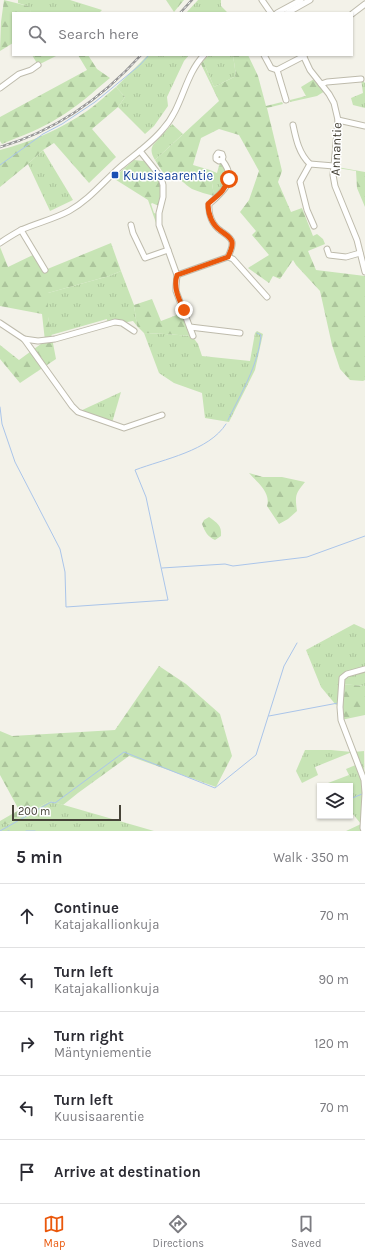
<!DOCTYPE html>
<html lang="en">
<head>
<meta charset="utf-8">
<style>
	body { margin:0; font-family:Karla,sans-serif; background:#f2f2f3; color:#2b2b33 }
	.controls { position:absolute; right:12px; bottom:12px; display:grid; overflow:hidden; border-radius:0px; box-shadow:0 1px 3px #0004 }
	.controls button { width:36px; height:36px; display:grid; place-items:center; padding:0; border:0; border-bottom:1px solid #e1e1e2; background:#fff; color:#2b2b33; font:20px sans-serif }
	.scale { position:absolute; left:12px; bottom:10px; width:109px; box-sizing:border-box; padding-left:4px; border:2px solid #464338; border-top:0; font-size:11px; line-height:14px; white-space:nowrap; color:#464338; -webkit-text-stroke:3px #fff; paint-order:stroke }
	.stop { position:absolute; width:12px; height:12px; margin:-9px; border:3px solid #ea580c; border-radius:50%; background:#fff }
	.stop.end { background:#ea580c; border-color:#fff; box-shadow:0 1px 4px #0008 }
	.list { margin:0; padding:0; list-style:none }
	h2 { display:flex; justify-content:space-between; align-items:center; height:52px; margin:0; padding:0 16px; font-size:17px }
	h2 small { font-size:13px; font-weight:400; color:#7c7c81 }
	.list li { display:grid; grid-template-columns:26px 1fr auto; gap:12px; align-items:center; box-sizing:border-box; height:64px; padding:0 16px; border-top:1px solid #e1e1e2 }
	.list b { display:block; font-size:15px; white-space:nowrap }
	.list p { margin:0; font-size:13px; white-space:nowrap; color:#7c7c81 }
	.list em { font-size:13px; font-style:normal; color:#7c7c81 }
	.icon { flex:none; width:22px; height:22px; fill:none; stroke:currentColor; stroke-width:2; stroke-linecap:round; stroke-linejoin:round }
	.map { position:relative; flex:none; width:365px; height:831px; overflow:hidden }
	.search { position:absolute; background:#fff; box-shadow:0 1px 3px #0004; left:12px; right:12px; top:12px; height:44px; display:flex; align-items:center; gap:10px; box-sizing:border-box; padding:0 14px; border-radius:0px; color:#7c7c81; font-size:15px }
	.sheet { height:372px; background:#fff }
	nav { display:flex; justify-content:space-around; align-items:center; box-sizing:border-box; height:56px; border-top:1px solid #e1e1e2; background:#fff; font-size:11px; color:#7c7c81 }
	nav a { display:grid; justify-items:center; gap:2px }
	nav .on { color:#ea580c }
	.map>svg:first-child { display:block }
</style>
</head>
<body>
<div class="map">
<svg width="365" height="831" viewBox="0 0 365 831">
	<defs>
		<pattern id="grass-tufts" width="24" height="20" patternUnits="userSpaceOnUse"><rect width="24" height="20" fill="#c7e4b5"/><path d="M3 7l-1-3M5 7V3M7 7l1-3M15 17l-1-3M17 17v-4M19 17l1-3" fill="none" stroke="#acc59c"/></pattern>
		<pattern id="forest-firs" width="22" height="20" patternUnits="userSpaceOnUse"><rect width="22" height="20" fill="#c7e4b5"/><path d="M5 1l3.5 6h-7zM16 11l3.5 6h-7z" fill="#acc59c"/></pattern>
	</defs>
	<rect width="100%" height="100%" fill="#f3f2e9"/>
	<g fill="url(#grass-tufts)">
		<polygon points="18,0 70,0 102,10 99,13 30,13 31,7 18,3"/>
		<polygon points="198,0 221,0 221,6 228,13 186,13"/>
		<polygon points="148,55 189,55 184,61 167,97 168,106 154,126 145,134 118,107 125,97 116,87"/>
		<polygon points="209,55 233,55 236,76 214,87 203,61"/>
		<polygon points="361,79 365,83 365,108 353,105 351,98 363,93"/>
		<path d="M172,124L183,134L155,160C152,155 150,150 153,145Z"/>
		<polygon points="43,150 73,200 50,211 28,164"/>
		<path d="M220,162C223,165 226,168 226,171C229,180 221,191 214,196L210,170L217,173Z"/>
		<polygon points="121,271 134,305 137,326 133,321 106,326 107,319 51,335 48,317 48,293 109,276"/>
		<polygon points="257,331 263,334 255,370 229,422 205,418 202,393 174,383 159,373 144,333 165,334 192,336 198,344 202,356 250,361 255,333"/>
		<polygon points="121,392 112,423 78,412"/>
		<polygon points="354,624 365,629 365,686 341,684 339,703 336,705 321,687 306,650"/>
		<polygon points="305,750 331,750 352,752 315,767 318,775 302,783 296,771"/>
		<polygon points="364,751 365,831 346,831 361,824 352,813 350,812 350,786 329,786 328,783 349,775 346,769 358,764 353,752"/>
		<polygon points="50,801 154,831 0,831 0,824 8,824"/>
	</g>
	<g fill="url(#forest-firs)">
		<polygon points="4,0 32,7 30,13 13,13 13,43 0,51 1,22"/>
		<polygon points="166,0 184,0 174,12"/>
		<polygon points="32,55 58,55 38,65"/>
		<path d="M78,55H88L97,69L110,78C93,92 77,107 58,118C41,129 21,136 2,144L0,141V117L87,70Z"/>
		<path d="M233,55H248L258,76L266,106L282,102L283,104L267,108L282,171L278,182L291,212L302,208L313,236L317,234L323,239L325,244L308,251L316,270L365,276V380L363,381L350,380L340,369L332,345L320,291L296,265L293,260L280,279L273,276L269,283L248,268L269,255L252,235L256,231L240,212L249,200L259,171L239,135L219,129L201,138L193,165L210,170L214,196C207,194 199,192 192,189C182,183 181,176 167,179L155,160L219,101L201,64L203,61L214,87L236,76Z"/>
		<polygon points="314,79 325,91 317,96 290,102 290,100 306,96 301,87"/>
		<path d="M116,87L125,97L118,107L92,129L116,157L89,183L54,143L43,150L28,164L0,187V150C31,142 61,129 87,111C97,104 106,95 116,87Z"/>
		<polygon points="134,160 144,161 149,165 159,179 162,190 159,206 152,203 151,204 154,213 157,214 156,223 148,200 113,178"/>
		<polygon points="337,167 365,172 365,207 357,188 356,171 337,168"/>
		<polygon points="111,243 121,271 109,276 48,293 48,317 56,359 20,383 0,359 0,345 19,360 45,341 42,314 0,306 0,247 8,267 35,254 45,270"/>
		<polygon points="152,299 161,321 182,313 192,336 165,334 144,333 137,326 134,305"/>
		<path d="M249,473L263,477H282L305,482C295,494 295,496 297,511L288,519L279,524L267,506C271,493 258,483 249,473Z"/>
		<path d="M209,517C217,523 222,525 221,536L215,540C208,537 205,532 202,524L204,520Z"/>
		<polygon points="159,666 186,684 220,714 232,756 216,787 129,756 78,793 63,805 50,801 8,824 0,824 0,821 19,810 0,775 0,731 12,736 115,730"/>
		<polygon points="341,684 365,686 365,715 341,720"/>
	</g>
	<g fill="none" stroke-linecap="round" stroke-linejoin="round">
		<g stroke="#aac5ea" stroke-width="1">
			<polyline points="0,165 43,134 62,124 95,102 140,65 149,55"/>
			<path d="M0,407L2,424L15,462L60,549L65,572L66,607L168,600L146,497L135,470C164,459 209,451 226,424"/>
			<path d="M228,420C241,393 258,366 261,335L257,333"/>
			<polyline points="162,568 225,564 233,566 307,557 365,536"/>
			<polyline points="269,716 338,703"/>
			<polyline points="350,799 362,794"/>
			<polyline points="0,831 51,802 55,803 124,752 215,788 256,755 284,666 297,643"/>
			<polyline points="8,831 9,831"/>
			<polyline points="26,831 35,831"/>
		</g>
		<defs>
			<g id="minor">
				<polyline points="262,0 271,13"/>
				<polyline points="277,13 301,0"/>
				<polyline points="287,13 310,0"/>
				<polyline points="352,14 365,4"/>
				<polyline points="264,55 271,68 277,70"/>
				<polyline points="303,55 310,70 329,94 334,103 338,120 334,166 333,175 335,186 357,240 365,272"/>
				<polyline points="321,84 327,82 361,79"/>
				<polyline points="0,88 19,74 31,70 38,65"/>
				<polyline points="286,100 277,70 304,56"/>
				<polyline points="338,120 365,126"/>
				<path d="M293,125C296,139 299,154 310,164"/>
				<polyline points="140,151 156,171 161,178 163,185 163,197 159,213 159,225 177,275 176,286 176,291 193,336"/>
				<polygon points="218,153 222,154 223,157 222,160 219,161 216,159 216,156"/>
				<path d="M222,160C238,180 224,191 209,204C208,214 212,225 221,231C225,234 231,237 232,242C233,247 230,252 228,257"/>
				<polyline points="131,225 133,233 145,258 168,250"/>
				<polyline points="314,226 307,210 300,182 310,164 334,166"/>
				<polyline points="21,230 45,270"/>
				<path d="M0,243C7,238 14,234 21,230C37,223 54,219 69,211C89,200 103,182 120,167C134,155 151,144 163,129C183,107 184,76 204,55"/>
				<polyline points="327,249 329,255 346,257 360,253"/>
				<polyline points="177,275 228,257 233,259 267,297"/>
				<polyline points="0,323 24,339 72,406 78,412 124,428 162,415"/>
				<polyline points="190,327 240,333"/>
				<polyline points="24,339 38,341 55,339 115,322 122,323 134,331"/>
				<polyline points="364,831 363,828 365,793 364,780 341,720 340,707 342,678 347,674 365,669"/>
			</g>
		</defs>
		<use href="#minor" stroke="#bebbac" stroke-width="7"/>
		<use href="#minor" stroke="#fff" stroke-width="5"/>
		<defs>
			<g id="rail">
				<polyline points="180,13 192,0"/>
				<path d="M0,147C55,131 103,97 141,55"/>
			</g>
		</defs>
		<use href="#rail" stroke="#979797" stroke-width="2.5"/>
		<use href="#rail" stroke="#fff" stroke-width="1" stroke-dasharray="3" stroke-linecap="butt"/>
	</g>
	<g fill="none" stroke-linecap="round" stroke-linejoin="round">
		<path stroke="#ea580c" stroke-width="5" d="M184,310C179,299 173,288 177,275L228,257C230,252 233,247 232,242C231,237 225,234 221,231C212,225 208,214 208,204C219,194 223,193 229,179"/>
	</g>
	<rect fill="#1a4fb4" stroke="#fff" stroke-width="1.5" x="111" y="171" width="8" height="8" rx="2"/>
	<g text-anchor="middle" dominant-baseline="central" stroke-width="3" stroke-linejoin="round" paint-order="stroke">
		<g font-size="13" fill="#464338" stroke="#fff">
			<text transform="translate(336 149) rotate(-88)">Annantie</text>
		</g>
		<g font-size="13" fill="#164399" stroke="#fff" text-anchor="start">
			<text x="123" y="175">Kuusisaarentie</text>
		</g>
	</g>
</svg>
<div class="controls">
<button><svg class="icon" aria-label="layers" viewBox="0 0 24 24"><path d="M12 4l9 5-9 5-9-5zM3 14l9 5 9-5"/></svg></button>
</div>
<div class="scale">200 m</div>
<div class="stop" style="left:229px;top:179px"></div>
<div class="stop end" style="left:184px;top:310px"></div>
<div class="search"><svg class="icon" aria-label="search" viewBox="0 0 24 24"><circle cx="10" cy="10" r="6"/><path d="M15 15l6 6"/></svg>Search here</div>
</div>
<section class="sheet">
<h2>5 min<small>Walk · 350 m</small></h2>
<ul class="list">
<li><svg class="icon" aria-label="ahead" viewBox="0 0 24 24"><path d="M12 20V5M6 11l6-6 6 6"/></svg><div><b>Continue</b><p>Katajakallionkuja</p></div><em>70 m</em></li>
<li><svg class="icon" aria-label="left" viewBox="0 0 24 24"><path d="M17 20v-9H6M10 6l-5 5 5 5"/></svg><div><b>Turn left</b><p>Katajakallionkuja</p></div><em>90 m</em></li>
<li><svg class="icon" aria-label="right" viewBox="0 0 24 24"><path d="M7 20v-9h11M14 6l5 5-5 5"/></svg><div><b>Turn right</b><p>Mäntyniementie</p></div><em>120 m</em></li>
<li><svg class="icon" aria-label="left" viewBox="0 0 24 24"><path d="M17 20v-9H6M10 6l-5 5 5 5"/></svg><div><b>Turn left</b><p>Kuusisaarentie</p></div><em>70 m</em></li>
<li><svg class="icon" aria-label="arrive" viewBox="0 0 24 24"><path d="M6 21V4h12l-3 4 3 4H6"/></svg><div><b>Arrive at destination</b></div></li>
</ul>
</section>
<nav>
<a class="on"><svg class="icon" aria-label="map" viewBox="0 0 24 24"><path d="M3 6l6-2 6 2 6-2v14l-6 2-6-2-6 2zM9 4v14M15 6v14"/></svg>Map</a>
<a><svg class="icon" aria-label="directions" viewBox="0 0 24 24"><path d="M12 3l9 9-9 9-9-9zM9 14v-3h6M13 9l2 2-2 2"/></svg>Directions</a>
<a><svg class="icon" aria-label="saved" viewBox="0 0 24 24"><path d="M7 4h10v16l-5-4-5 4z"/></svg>Saved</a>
</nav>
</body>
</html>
